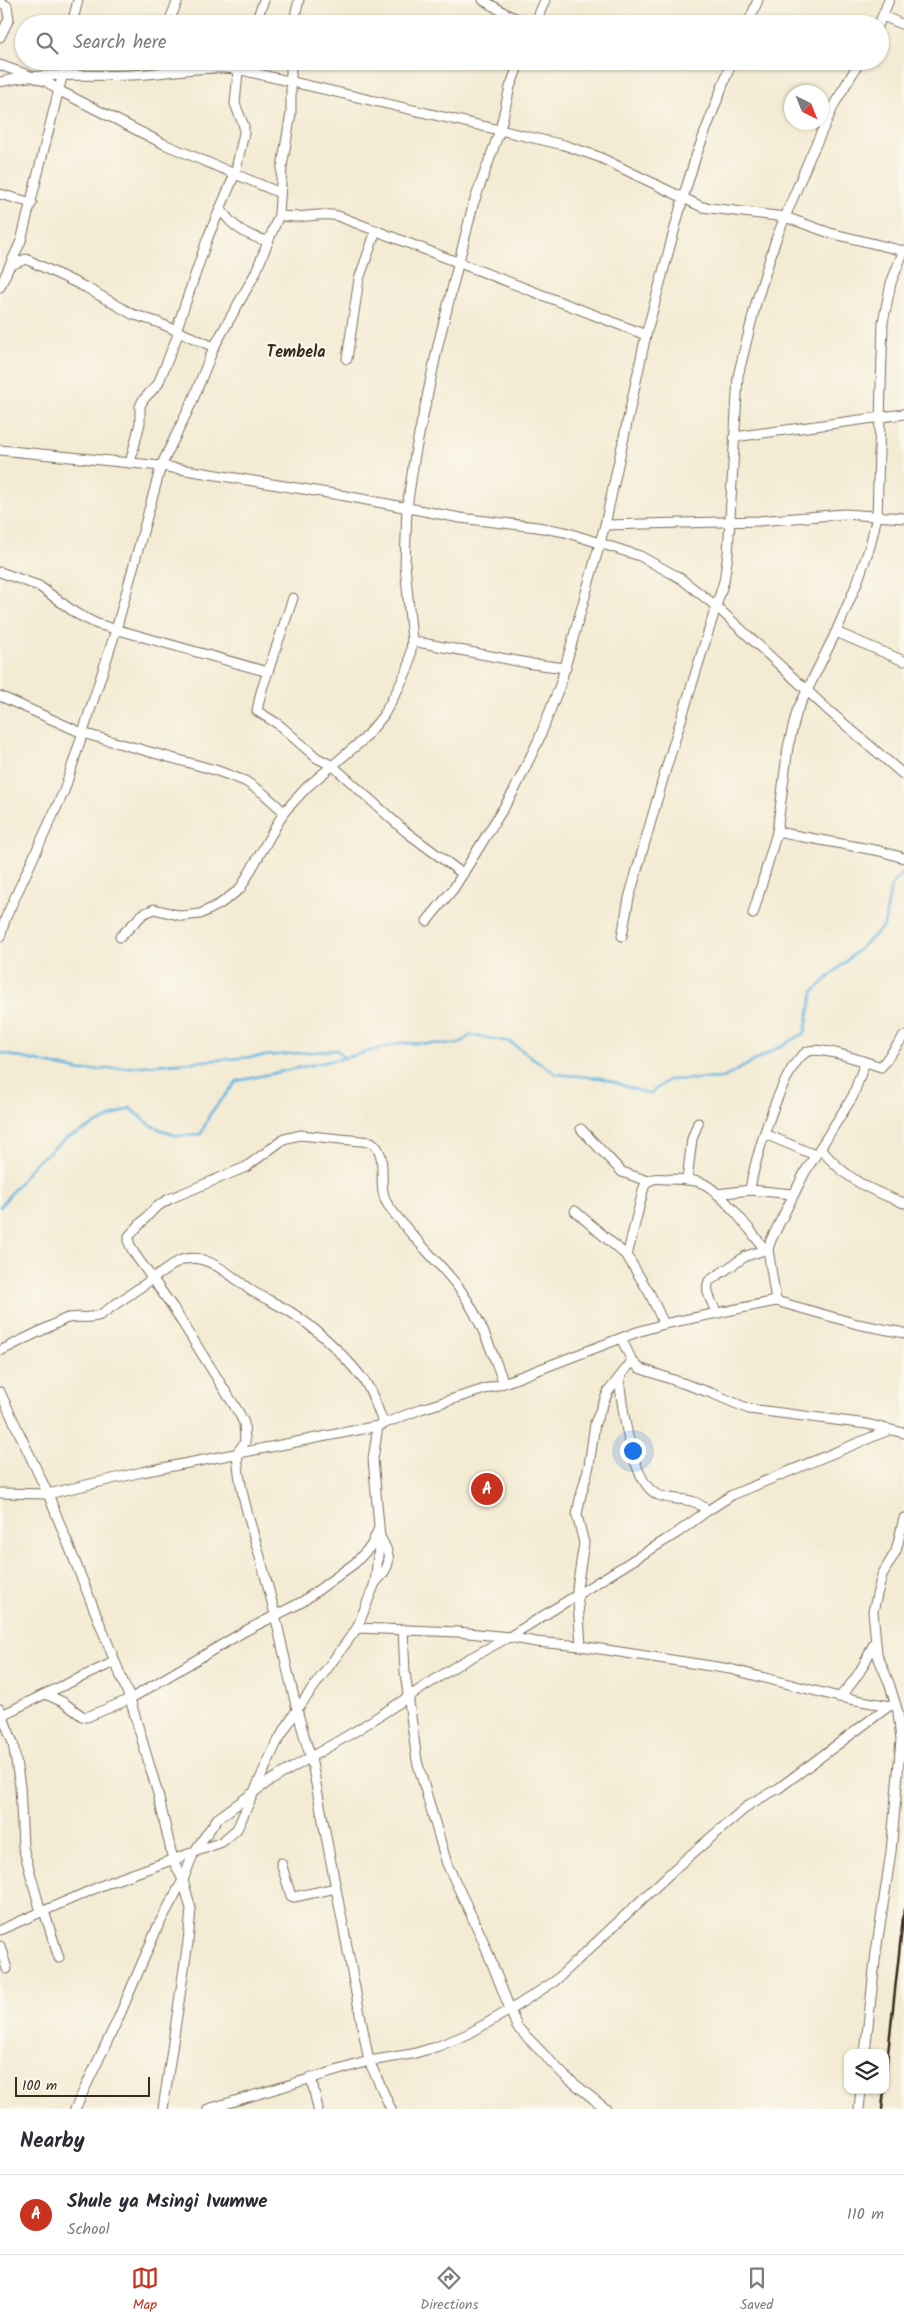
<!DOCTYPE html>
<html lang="en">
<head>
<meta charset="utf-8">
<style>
	body { margin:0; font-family:Kalam,sans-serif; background:#f2f2f3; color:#2b2b33 }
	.controls { position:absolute; right:15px; bottom:15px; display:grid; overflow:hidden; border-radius:10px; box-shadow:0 1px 4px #0004 }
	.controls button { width:45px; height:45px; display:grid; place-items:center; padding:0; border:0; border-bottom:1px solid #e1e1e2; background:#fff; color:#2b2b33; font:25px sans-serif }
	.compass { position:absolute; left:784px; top:85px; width:45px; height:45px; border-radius:50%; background:#fff; box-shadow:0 1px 4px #0004; rotate:137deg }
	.scale { position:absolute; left:15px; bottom:12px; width:135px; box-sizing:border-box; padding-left:5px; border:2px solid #3b2a1e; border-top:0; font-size:14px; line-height:18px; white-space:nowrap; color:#3b2a1e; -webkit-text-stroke:4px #fbf7ec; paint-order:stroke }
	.you { position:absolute; left:632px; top:1450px; width:18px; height:18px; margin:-12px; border:4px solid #fff; border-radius:50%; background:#1a73e8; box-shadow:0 0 0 8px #1a73e833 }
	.badge { display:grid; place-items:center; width:32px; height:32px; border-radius:50%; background:#c8321e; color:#fff; font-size:16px; font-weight:700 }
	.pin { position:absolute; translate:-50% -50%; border:2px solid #fff; box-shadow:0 1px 5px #0006 }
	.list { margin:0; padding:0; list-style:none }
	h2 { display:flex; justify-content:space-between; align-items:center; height:65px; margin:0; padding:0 20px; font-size:21px }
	h2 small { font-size:16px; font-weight:400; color:#7c7c81 }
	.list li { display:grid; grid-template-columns:32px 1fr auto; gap:15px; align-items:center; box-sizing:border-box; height:80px; padding:0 20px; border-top:1px solid #e1e1e2 }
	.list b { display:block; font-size:19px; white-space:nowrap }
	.list p { margin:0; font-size:16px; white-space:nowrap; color:#7c7c81 }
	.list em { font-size:16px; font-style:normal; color:#7c7c81 }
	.icon { flex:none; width:28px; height:28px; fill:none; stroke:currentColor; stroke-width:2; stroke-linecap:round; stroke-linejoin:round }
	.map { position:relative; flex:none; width:904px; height:2109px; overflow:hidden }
	.search { position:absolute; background:#fff; box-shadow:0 1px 4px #0004; left:15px; right:15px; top:15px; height:55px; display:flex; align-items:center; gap:12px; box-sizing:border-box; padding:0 18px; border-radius:28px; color:#7c7c81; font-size:19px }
	.sheet { height:145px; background:#fff }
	nav { display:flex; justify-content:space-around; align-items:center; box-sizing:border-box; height:70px; border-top:1px solid #e1e1e2; background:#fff; font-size:14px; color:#7c7c81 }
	nav a { display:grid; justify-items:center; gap:2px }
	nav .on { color:#c8321e }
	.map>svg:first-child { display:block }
</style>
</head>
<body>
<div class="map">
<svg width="904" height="2109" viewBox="0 0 904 2109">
	<rect width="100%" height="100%" fill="#fbf7ec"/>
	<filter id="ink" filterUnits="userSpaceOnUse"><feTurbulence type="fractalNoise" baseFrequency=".02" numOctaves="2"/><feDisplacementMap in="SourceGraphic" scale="10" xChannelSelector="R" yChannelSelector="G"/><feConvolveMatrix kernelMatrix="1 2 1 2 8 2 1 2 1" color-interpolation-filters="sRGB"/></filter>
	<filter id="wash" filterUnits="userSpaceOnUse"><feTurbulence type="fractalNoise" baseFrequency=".0096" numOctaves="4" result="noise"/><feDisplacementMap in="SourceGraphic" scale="20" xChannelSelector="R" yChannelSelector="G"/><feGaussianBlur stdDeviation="1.12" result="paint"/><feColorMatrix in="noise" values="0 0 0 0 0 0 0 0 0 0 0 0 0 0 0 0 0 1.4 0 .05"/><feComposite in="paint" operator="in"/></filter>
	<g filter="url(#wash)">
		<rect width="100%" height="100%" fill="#f3ebd3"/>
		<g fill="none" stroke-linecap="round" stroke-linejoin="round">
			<g stroke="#68b7e2" stroke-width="2.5">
				<polyline points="0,1053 82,1071 337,1050 344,1058"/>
				<polyline points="0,1207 33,1165 65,1139 130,1108 152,1126 177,1136 201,1134 210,1114 237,1081 344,1058 401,1043 458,1044 471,1035 510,1042 556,1074 601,1078 649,1094 668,1080 723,1078 805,1033 813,992 884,926 891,886 904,872"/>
			</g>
		</g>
	</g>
	<g filter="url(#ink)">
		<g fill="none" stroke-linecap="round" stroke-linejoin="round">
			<defs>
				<g id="minor">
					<polyline points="483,0 510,16 531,24"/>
					<polyline points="0,2 7,6 9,19 0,37"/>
					<polyline points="883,16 904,25"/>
					<polyline points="72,24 78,0"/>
					<polyline points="168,24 178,0"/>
					<polyline points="255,24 264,0"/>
					<polyline points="293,24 299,0"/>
					<polyline points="535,24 545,0"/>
					<polyline points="748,24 758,0"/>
					<polyline points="879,24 889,0"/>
					<polyline points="0,65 47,82 60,91 164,144 280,193"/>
					<path d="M0,82C45,71 85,77 130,75C166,74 201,65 237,69L564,145L599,157L702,207L785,217L830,233L904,251"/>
					<polyline points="0,194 32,203"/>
					<path d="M220,208C232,227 247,236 268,241"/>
					<path d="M279,215C300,221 318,211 338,216L646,335"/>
					<polyline points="11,265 26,259 87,288 132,314 157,322 214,347"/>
					<polyline points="0,287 21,241 66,61"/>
					<polyline points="176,331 208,237 235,174 244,133 244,126 235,104 239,61"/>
					<polyline points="347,359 359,279 376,231"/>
					<polyline points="734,437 904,414"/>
					<polyline points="0,450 161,466 346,496 460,518 537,527 565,532 640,556 680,578 717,607 828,710 904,775"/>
					<polyline points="130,463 140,423 140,406 143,400 158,384 179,332"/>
					<polyline points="605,525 758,521 844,514 904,518"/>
					<polyline points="0,572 39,586 77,614 97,624 268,672"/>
					<polyline points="293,598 261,692 257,711 278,724 317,758 333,766 405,831 463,874"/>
					<polyline points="836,632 904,661"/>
					<polyline points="412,641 533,664 566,668"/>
					<polyline points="0,696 82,733 215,770 245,781 263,793 284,812"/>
					<polyline points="777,832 880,851 904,858"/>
					<polyline points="753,914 777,832 788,747 797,711 836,632 857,583 870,546 877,516 883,322 891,283 904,250"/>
					<polyline points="427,921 454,888 514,791 539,739 560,685 605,525 646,335 683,198 696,156 732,61"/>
					<polyline points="622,936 629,898 665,772 724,581 728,554 738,376 756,303 776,239 810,157 835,103 860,61"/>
					<polyline points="0,937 6,917 64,791 116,630 161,466 192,402 214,347 255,274 279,215 282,167 291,113 291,61"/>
					<polyline points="120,937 143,914 154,909 182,916 200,914 220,904 240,889 284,812 307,787 364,739 383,716 398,689 409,666 412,641 405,565 407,507 415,454 438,345 473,205 500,130 510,87 520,61"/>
					<polyline points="581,1129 622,1172 648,1181"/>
					<polyline points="765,1134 815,1155"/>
					<path d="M820,1148C846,1179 867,1189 904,1203"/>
					<polyline points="687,1180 692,1139 698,1123"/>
					<path d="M750,1190C753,1164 784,1059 809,1051C825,1047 865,1062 881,1067L904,1036"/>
					<polyline points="717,1194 750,1190 793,1194"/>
					<polyline points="575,1211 627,1256 650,1294 664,1324"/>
					<path d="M627,1256L644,1187C650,1177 657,1178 667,1179C679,1179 691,1179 702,1183C720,1190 753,1233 765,1250"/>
					<polyline points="776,1301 768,1249 771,1240 805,1172 853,1096 865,1062"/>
					<path d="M717,1314C713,1304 704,1291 709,1281L746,1256L768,1249"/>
					<polyline points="621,1338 632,1361 639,1368 711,1393 749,1409 867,1424 904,1433"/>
					<path d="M0,1351L65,1319C77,1315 87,1320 100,1315L177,1262C203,1248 232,1277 252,1291C264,1298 277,1304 289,1311C316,1328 343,1354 363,1379C373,1391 377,1409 384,1424"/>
					<path d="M619,1378C622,1405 631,1483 658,1495C675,1502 694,1495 707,1511"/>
					<polyline points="0,1392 48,1494 130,1699 158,1794 173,1860 183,1880 158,1926 118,2019 75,2109"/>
					<polyline points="0,1493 48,1494 142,1472 378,1426 421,1409 504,1383 637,1332 664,1324 776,1301 857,1324 904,1333"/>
					<path d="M375,1583C391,1567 393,1557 380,1537"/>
					<polyline points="357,1628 458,1632 509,1637 536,1642 581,1646 730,1669 839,1697 890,1706"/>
					<polyline points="403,1629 405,1672 417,1761 447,1864 482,1938 517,2027 565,2076 606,2109"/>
					<polyline points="581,1646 577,1588 584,1543 577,1515 580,1499 589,1466 595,1423 608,1392 632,1361"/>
					<polyline points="45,1694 114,1662"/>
					<path d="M839,1697C856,1681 865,1664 874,1643"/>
					<polyline points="0,1709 13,1743 20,1786 23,1847 41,1912"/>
					<polyline points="0,1716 45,1694 63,1702 82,1716 87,1717 130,1699 245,1631 302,1602 355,1563 371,1546 378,1530"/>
					<polyline points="281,1863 291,1896 294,1897 336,1888"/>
					<polyline points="44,1911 59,1958"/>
					<polyline points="0,1930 110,1882 222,1842 237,1829 276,1744 296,1711 357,1628 375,1583 380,1537 373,1459 378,1426"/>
					<polyline points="0,1946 7,1969"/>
					<polyline points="865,2053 876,1952 891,1852 901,1740 898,1712 889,1683 877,1654 873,1611 882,1575 896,1551 904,1518"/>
					<polyline points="311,2077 318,2109"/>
					<polyline points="163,2109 188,1942 191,1909 183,1880 194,1852 217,1819 268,1782 359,1729 459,1664 509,1637 677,1533 707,1511 732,1495 889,1430"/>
					<polyline points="208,2109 369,2061 412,2054 436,2047 468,2034 510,2010 555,1981 680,1864 750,1804 779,1788 889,1706"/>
					<path d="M391,2109L369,2061L311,1758C290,1695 281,1631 263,1568C253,1530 239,1493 237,1453L245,1442L244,1423L239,1413L172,1306L134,1253L129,1243V1236L155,1208L169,1199L246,1167L284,1139L300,1135L371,1142C391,1154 375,1186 388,1205C408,1233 434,1257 455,1283C478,1311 491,1350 504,1383"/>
					<polyline points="859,2109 861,2090"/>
				</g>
			</defs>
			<use href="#minor" stroke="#7b6e5d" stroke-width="11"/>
			<use href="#minor" stroke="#fff" stroke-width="9"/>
			<g stroke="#3b2a1e" stroke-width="2.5">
				<polyline points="885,2080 904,1909"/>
				<polyline points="882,2109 884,2090"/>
			</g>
		</g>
	</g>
	<g text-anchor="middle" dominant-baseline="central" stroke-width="4" stroke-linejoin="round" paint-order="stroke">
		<g font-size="16" font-weight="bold" fill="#3b2a1e" stroke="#fbf7ec">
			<text x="296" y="352">Tembela</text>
		</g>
	</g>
</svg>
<div class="controls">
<button><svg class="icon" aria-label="layers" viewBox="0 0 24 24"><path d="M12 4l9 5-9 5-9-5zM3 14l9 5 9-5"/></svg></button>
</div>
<svg class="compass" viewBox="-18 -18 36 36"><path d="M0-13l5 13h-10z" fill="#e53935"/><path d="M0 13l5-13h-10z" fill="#7c7c81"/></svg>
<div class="scale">100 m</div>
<div class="you"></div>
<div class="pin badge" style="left:487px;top:1489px">A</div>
<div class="search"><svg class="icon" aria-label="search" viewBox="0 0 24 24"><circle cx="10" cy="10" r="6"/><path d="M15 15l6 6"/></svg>Search here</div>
</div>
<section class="sheet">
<h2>Nearby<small></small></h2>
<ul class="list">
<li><span class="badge">A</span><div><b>Shule ya Msingi Ivumwe</b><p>School</p></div><em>110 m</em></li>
</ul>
</section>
<nav>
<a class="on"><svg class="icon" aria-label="map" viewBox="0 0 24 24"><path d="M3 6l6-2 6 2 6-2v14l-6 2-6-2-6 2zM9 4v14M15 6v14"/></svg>Map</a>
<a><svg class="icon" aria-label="directions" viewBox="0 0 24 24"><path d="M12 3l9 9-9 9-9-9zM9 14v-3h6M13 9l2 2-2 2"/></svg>Directions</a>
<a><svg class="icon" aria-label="saved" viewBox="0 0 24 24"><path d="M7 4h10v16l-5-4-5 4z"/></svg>Saved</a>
</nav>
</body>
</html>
